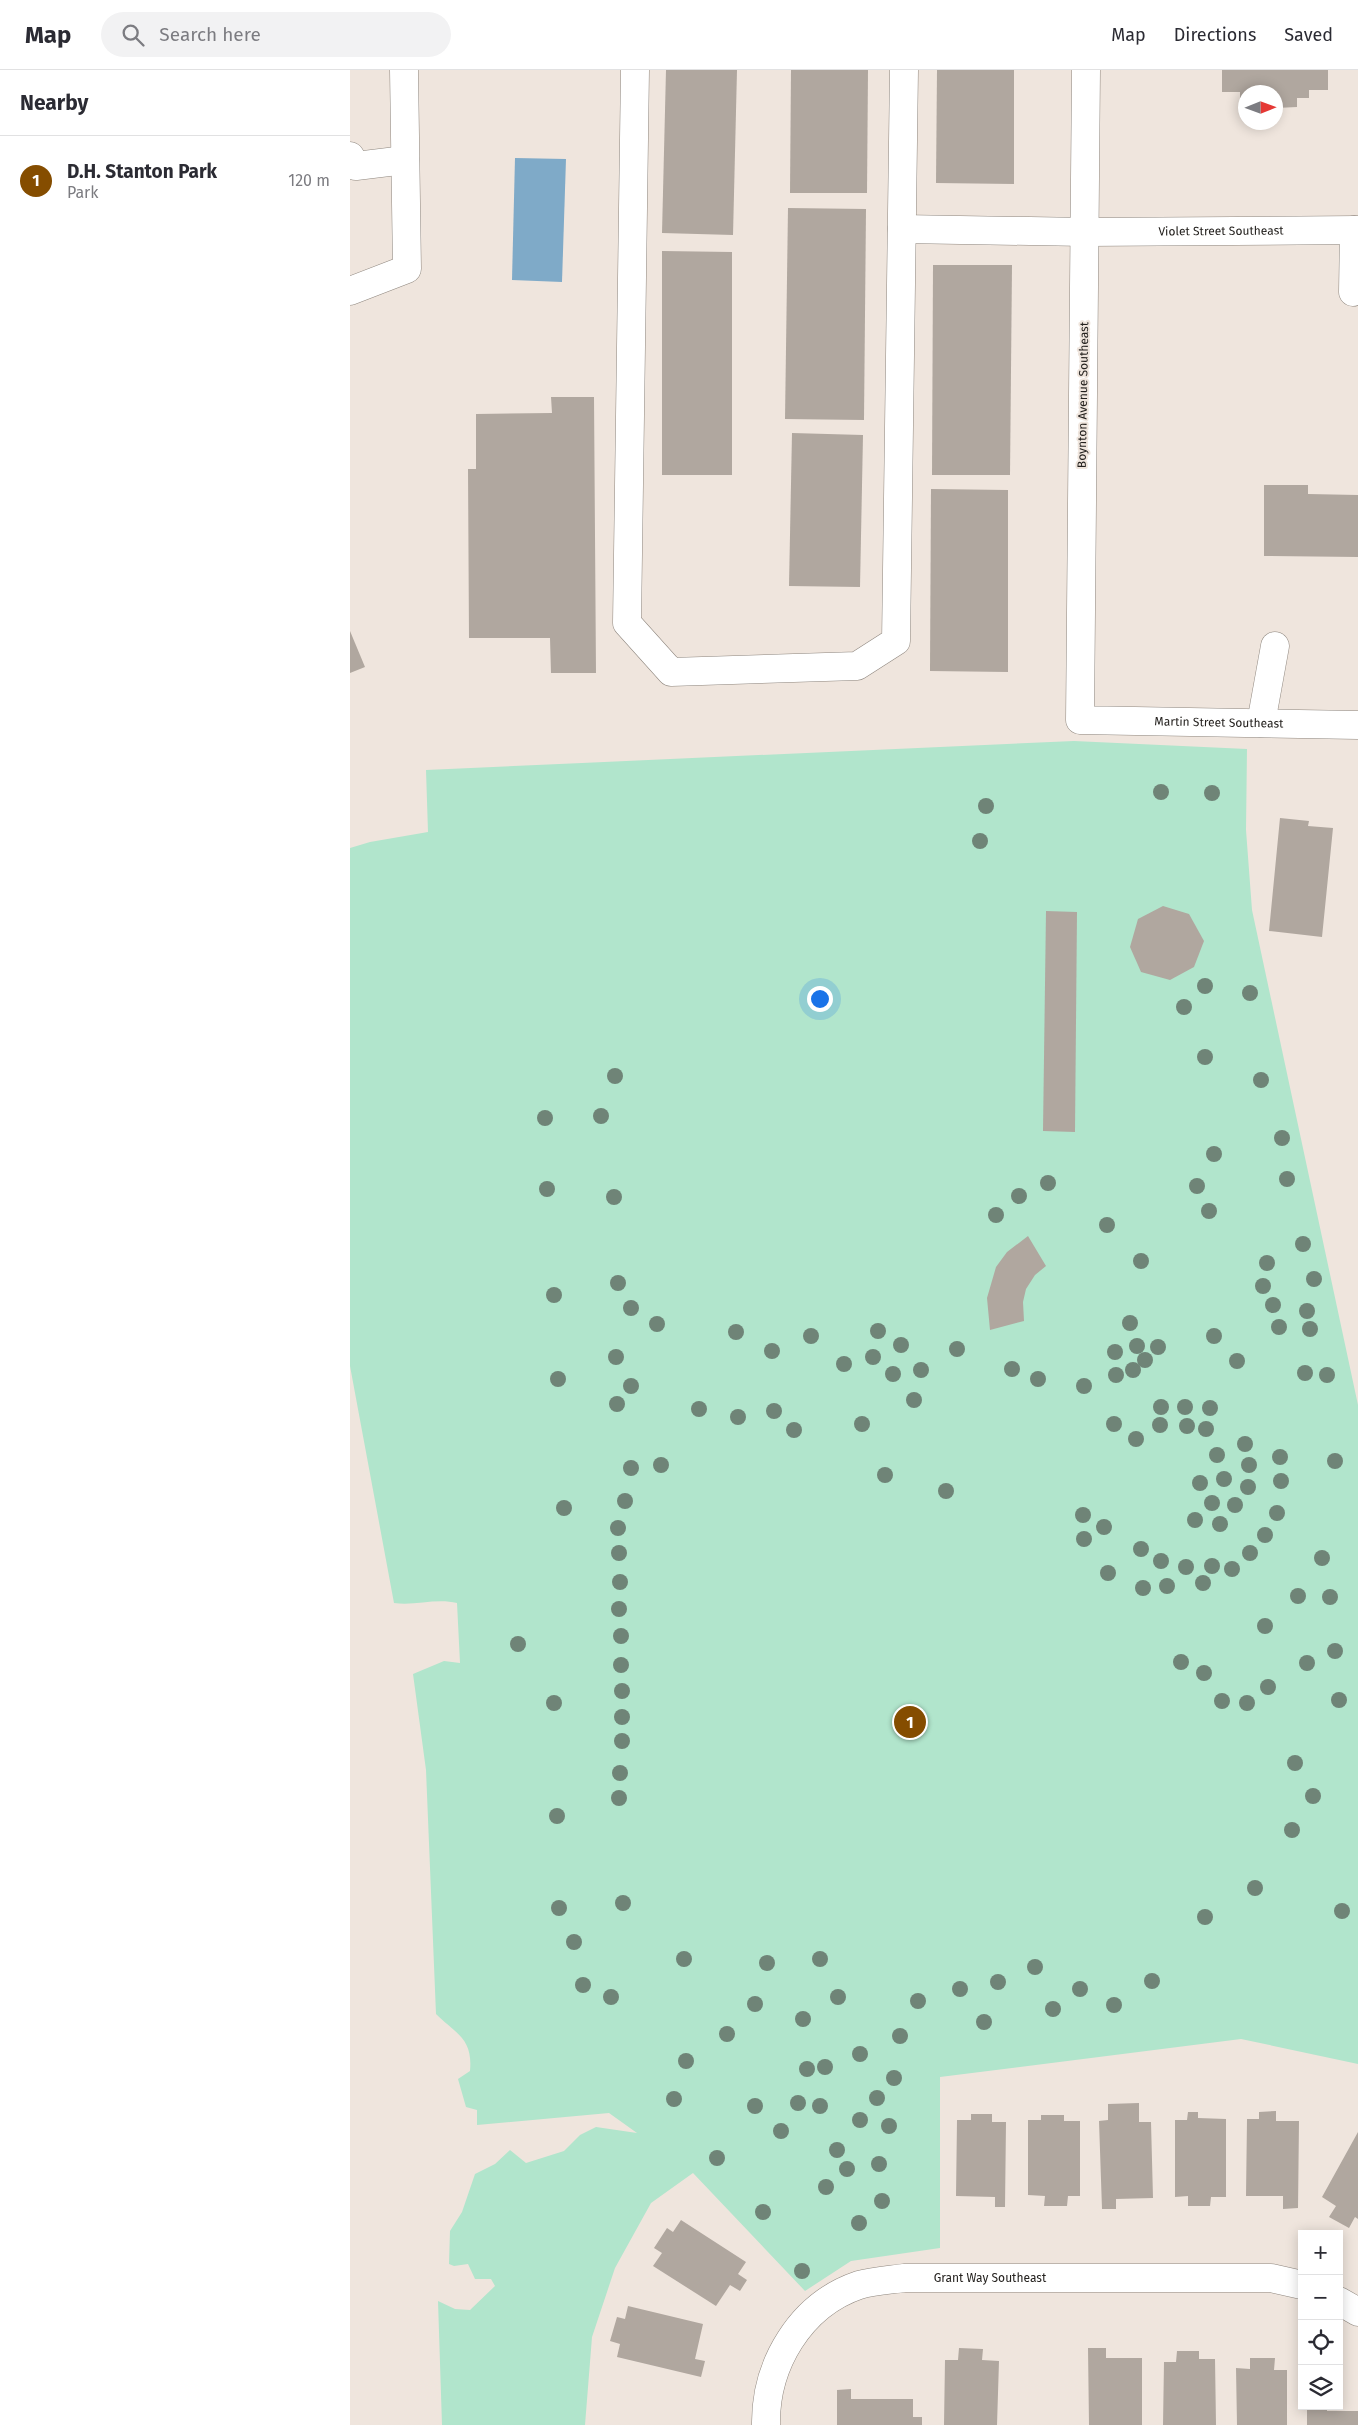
<!DOCTYPE html>
<html lang="en">
<head>
<meta charset="utf-8">
<style>
	body { margin:0; font-family:"Fira Sans",sans-serif; background:#f2f2f3; color:#2b2b33 }
	.controls { position:absolute; right:15px; bottom:15px; display:grid; overflow:hidden; border-radius:0px; box-shadow:0 2px 12px #0003 }
	.controls button { width:45px; height:45px; display:grid; place-items:center; padding:0; border:0; border-bottom:1px solid #e1e1e2; background:#fff; color:#2b2b33; font:25px sans-serif }
	.compass { position:absolute; left:888px; top:15px; width:45px; height:45px; border-radius:50%; background:#fff; box-shadow:0 2px 12px #0003; rotate:89deg }
	.you { position:absolute; left:469px; top:928px; width:18px; height:18px; margin:-12px; border:4px solid #fff; border-radius:50%; background:#1a73e8; box-shadow:0 0 0 8px #1a73e833 }
	.badge { display:grid; place-items:center; width:32px; height:32px; border-radius:50%; background:#854d00; color:#fff; font-size:16px; font-weight:700 }
	.pin { position:absolute; translate:-50% -50%; border:2px solid #fff; box-shadow:0 1px 5px #0006 }
	.list { margin:0; padding:0; list-style:none }
	h2 { display:flex; justify-content:space-between; align-items:center; height:65px; margin:0; padding:0 20px; font-size:21px }
	h2 small { font-size:16px; font-weight:400; color:#7c7c81 }
	.list li { display:grid; grid-template-columns:32px 1fr auto; gap:15px; align-items:center; box-sizing:border-box; height:90px; padding:0 20px; border-top:1px solid #e1e1e2 }
	.list b { display:block; font-size:19px; white-space:nowrap }
	.list p { margin:0; font-size:16px; white-space:nowrap; color:#7c7c81 }
	.list em { font-size:16px; font-style:normal; color:#7c7c81 }
	.icon { flex:none; width:28px; height:28px; fill:none; stroke:currentColor; stroke-width:2; stroke-linecap:round; stroke-linejoin:round }
	.map { position:relative; flex:none; width:1008px; height:2355px; overflow:hidden }
	header { display:flex; align-items:center; gap:30px; box-sizing:border-box; height:70px; padding:0 25px; background:#fff; border-bottom:1px solid #e1e1e2 }
	header strong { font-size:24px }
	nav { display:flex; gap:28px; margin-inline-start:auto; font-size:18px }
	.search { width:350px; height:45px; background:#f2f2f3; display:flex; align-items:center; gap:12px; box-sizing:border-box; padding:0 18px; border-radius:28px; color:#7c7c81; font-size:19px }
	main { display:flex }
	aside { flex:1; background:#fff }
	.map>svg:first-child { display:block }
</style>
</head>
<body>
<header>
<strong>Map</strong>
<div class="search"><svg class="icon" aria-label="search" viewBox="0 0 24 24"><circle cx="10" cy="10" r="6"/><path d="M15 15l6 6"/></svg>Search here</div>
<nav><a>Map</a><a>Directions</a><a>Saved</a></nav>
</header>
<main>
<aside>
<h2>Nearby<small></small></h2>
<ul class="list">
<li><span class="badge">1</span><div><b>D.H. Stanton Park</b><p>Park</p></div><em>120 m</em></li>
</ul>
</aside>
<div class="map">
<svg width="1008" height="2355" viewBox="0 0 1008 2355">
	<rect width="100%" height="100%" fill="#efe5dd"/>
	<path fill="#b1e5cc" d="M724,671L897,679L896,760L902,840L1008,1335V1994L891,1969L590,2007V2178L501,2191L455,2221L343,2103L301,2133L265,2198L242,2267L235,2355H92L88,2231L105,2239L120,2240L145,2216L141,2209H125L118,2194L104,2196L99,2194L100,2161L112,2142L125,2104L145,2094L160,2080L176,2093L214,2081L230,2065L246,2057L287,2063L259,2043L127,2055V2040L116,2037L108,2009L120,2001C123,1968 106,1964 86,1944L76,1700L63,1604L94,1591L110,1593L107,1533C86,1528 65,1536 44,1533L0,1296V778L20,772L78,762L76,700Z"/>
	<polygon fill="#7faac8" points="165,88 216,89 212,212 162,210"/>
	<g fill="#b0a79f">
		<polygon points="316,0 387,0 383,165 312,163"/>
		<polygon points="441,0 518,0 517,123 440,123"/>
		<polygon points="587,0 664,0 664,114 586,113"/>
		<polygon points="872,0 978,0 978,20 959,20 959,28 947,28 947,37 926,38 926,22 896,22 896,28 890,28 890,22 872,22"/>
		<polygon points="438,138 516,139 514,350 435,349"/>
		<polygon points="312,181 382,182 382,405 312,405"/>
		<polygon points="583,195 662,195 660,405 582,405"/>
		<polygon points="201,327 244,327 246,603 201,603 200,568 119,568 118,399 126,399 126,344 202,343"/>
		<polygon points="442,363 513,365 510,517 439,516"/>
		<polygon points="914,415 958,415 958,424 1008,425 1008,487 914,486"/>
		<polygon points="581,419 658,420 658,602 580,601"/>
		<polygon points="0,561 15,597 0,603"/>
		<polygon points="930,748 959,751 958,756 983,758 972,867 919,861"/>
		<polygon points="813,836 839,844 854,871 844,897 820,910 791,902 780,877 788,849"/>
		<polygon points="696,841 727,842 725,1062 693,1061"/>
		<polygon points="678,1166 696,1196 685,1205 676,1219 673,1232 674,1251 640,1260 637,1228 646,1197 657,1182"/>
		<polygon points="789,2033 789,2052 801,2052 803,2128 766,2129 766,2139 752,2139 749,2051 758,2050 758,2034"/>
		<polygon points="926,2041 926,2051 949,2051 948,2138 933,2139 933,2126 896,2126 897,2049 909,2049 909,2042"/>
		<polygon points="838,2042 848,2042 848,2048 876,2049 876,2127 861,2127 860,2136 838,2136 838,2126 825,2127 825,2050 837,2050"/>
		<polygon points="621,2044 642,2044 642,2052 656,2052 655,2137 645,2137 645,2127 606,2126 607,2050 621,2050"/>
		<polygon points="691,2045 714,2045 714,2051 730,2051 730,2126 718,2126 717,2136 694,2136 695,2126 678,2125 678,2050 691,2050"/>
		<polygon points="1008,2062 1008,2149 1005,2147 999,2158 979,2147 986,2136 972,2127"/>
		<polygon points="331,2150 396,2192 388,2204 397,2210 390,2221 380,2215 366,2236 303,2196 312,2183 304,2178 317,2158 323,2162"/>
		<polygon points="278,2236 353,2254 345,2289 355,2291 351,2307 267,2287 270,2274 260,2271 267,2247 275,2249"/>
		<polygon points="609,2278 633,2279 632,2290 649,2291 647,2355 594,2355 595,2290 608,2290"/>
		<polygon points="738,2278 756,2278 756,2288 792,2288 792,2355 739,2355"/>
		<polygon points="827,2281 849,2281 849,2289 865,2289 866,2355 813,2355 814,2292 826,2292"/>
		<polygon points="900,2288 925,2288 924,2300 937,2300 937,2355 887,2355 886,2298 900,2299"/>
		<polygon points="501,2319 501,2329 563,2329 563,2347 572,2347 572,2355 487,2355 487,2320"/>
		<polygon points="957,2336 977,2336 977,2341 1008,2341 1008,2355 957,2355"/>
	</g>
	<g fill="none" stroke-linecap="round" stroke-linejoin="round">
		<defs>
			<g id="minor">
				<polyline points="285,0 277,553 321,602 507,596 546,571 554,0"/>
				<path id="s1" d="M736,0L730,650L1008,655"/>
				<polyline points="0,86 6,96 55,90"/>
				<path id="s2" d="M552,159L735,162L1008,160"/>
				<polyline points="0,221 57,199 54,0"/>
				<polyline points="1003,222 1004,160"/>
				<polyline points="911,653 925,576"/>
				<polyline points="989,2231 1008,2242"/>
				<path id="s3" d="M416,2355C415,2295 450,2235 509,2215C523,2211 539,2210 554,2208H921L952,2215"/>
			</g>
		</defs>
		<use href="#minor" stroke="#8e867e" stroke-width="29"/>
		<use href="#minor" stroke="#fff" stroke-width="28"/>
	</g>
	<g fill="#6f8477">
		<circle cx="811" cy="722" r="8"/>
		<circle cx="862" cy="723" r="8"/>
		<circle cx="636" cy="736" r="8"/>
		<circle cx="630" cy="771" r="8"/>
		<circle cx="855" cy="916" r="8"/>
		<circle cx="900" cy="923" r="8"/>
		<circle cx="834" cy="937" r="8"/>
		<circle cx="855" cy="987" r="8"/>
		<circle cx="265" cy="1006" r="8"/>
		<circle cx="911" cy="1010" r="8"/>
		<circle cx="251" cy="1046" r="8"/>
		<circle cx="195" cy="1048" r="8"/>
		<circle cx="932" cy="1068" r="8"/>
		<circle cx="864" cy="1084" r="8"/>
		<circle cx="937" cy="1109" r="8"/>
		<circle cx="698" cy="1113" r="8"/>
		<circle cx="847" cy="1116" r="8"/>
		<circle cx="197" cy="1119" r="8"/>
		<circle cx="669" cy="1126" r="8"/>
		<circle cx="264" cy="1127" r="8"/>
		<circle cx="859" cy="1141" r="8"/>
		<circle cx="646" cy="1145" r="8"/>
		<circle cx="757" cy="1155" r="8"/>
		<circle cx="953" cy="1174" r="8"/>
		<circle cx="791" cy="1191" r="8"/>
		<circle cx="917" cy="1193" r="8"/>
		<circle cx="964" cy="1209" r="8"/>
		<circle cx="268" cy="1213" r="8"/>
		<circle cx="913" cy="1216" r="8"/>
		<circle cx="204" cy="1225" r="8"/>
		<circle cx="923" cy="1235" r="8"/>
		<circle cx="281" cy="1238" r="8"/>
		<circle cx="957" cy="1241" r="8"/>
		<circle cx="780" cy="1253" r="8"/>
		<circle cx="307" cy="1254" r="8"/>
		<circle cx="929" cy="1257" r="8"/>
		<circle cx="960" cy="1259" r="8"/>
		<circle cx="528" cy="1261" r="8"/>
		<circle cx="386" cy="1262" r="8"/>
		<circle cx="461" cy="1266" r="8"/>
		<circle cx="864" cy="1266" r="8"/>
		<circle cx="551" cy="1275" r="8"/>
		<circle cx="787" cy="1276" r="8"/>
		<circle cx="808" cy="1277" r="8"/>
		<circle cx="607" cy="1279" r="8"/>
		<circle cx="422" cy="1281" r="8"/>
		<circle cx="765" cy="1282" r="8"/>
		<circle cx="266" cy="1287" r="8"/>
		<circle cx="523" cy="1287" r="8"/>
		<circle cx="795" cy="1290" r="8"/>
		<circle cx="887" cy="1291" r="8"/>
		<circle cx="494" cy="1294" r="8"/>
		<circle cx="662" cy="1299" r="8"/>
		<circle cx="571" cy="1300" r="8"/>
		<circle cx="783" cy="1300" r="8"/>
		<circle cx="955" cy="1303" r="8"/>
		<circle cx="543" cy="1304" r="8"/>
		<circle cx="766" cy="1305" r="8"/>
		<circle cx="977" cy="1305" r="8"/>
		<circle cx="208" cy="1309" r="8"/>
		<circle cx="688" cy="1309" r="8"/>
		<circle cx="281" cy="1316" r="8"/>
		<circle cx="734" cy="1316" r="8"/>
		<circle cx="564" cy="1330" r="8"/>
		<circle cx="267" cy="1334" r="8"/>
		<circle cx="811" cy="1337" r="8"/>
		<circle cx="835" cy="1337" r="8"/>
		<circle cx="860" cy="1338" r="8"/>
		<circle cx="349" cy="1339" r="8"/>
		<circle cx="424" cy="1341" r="8"/>
		<circle cx="388" cy="1347" r="8"/>
		<circle cx="512" cy="1354" r="8"/>
		<circle cx="764" cy="1354" r="8"/>
		<circle cx="810" cy="1355" r="8"/>
		<circle cx="837" cy="1356" r="8"/>
		<circle cx="856" cy="1359" r="8"/>
		<circle cx="444" cy="1360" r="8"/>
		<circle cx="786" cy="1369" r="8"/>
		<circle cx="895" cy="1374" r="8"/>
		<circle cx="867" cy="1385" r="8"/>
		<circle cx="930" cy="1387" r="8"/>
		<circle cx="985" cy="1391" r="8"/>
		<circle cx="311" cy="1395" r="8"/>
		<circle cx="899" cy="1395" r="8"/>
		<circle cx="281" cy="1398" r="8"/>
		<circle cx="535" cy="1405" r="8"/>
		<circle cx="874" cy="1409" r="8"/>
		<circle cx="931" cy="1411" r="8"/>
		<circle cx="850" cy="1413" r="8"/>
		<circle cx="898" cy="1417" r="8"/>
		<circle cx="596" cy="1421" r="8"/>
		<circle cx="275" cy="1431" r="8"/>
		<circle cx="862" cy="1433" r="8"/>
		<circle cx="885" cy="1435" r="8"/>
		<circle cx="214" cy="1438" r="8"/>
		<circle cx="927" cy="1443" r="8"/>
		<circle cx="733" cy="1445" r="8"/>
		<circle cx="845" cy="1450" r="8"/>
		<circle cx="870" cy="1454" r="8"/>
		<circle cx="754" cy="1457" r="8"/>
		<circle cx="268" cy="1458" r="8"/>
		<circle cx="915" cy="1465" r="8"/>
		<circle cx="734" cy="1469" r="8"/>
		<circle cx="791" cy="1479" r="8"/>
		<circle cx="269" cy="1483" r="8"/>
		<circle cx="900" cy="1483" r="8"/>
		<circle cx="972" cy="1488" r="8"/>
		<circle cx="811" cy="1491" r="8"/>
		<circle cx="862" cy="1496" r="8"/>
		<circle cx="836" cy="1497" r="8"/>
		<circle cx="882" cy="1499" r="8"/>
		<circle cx="758" cy="1503" r="8"/>
		<circle cx="270" cy="1512" r="8"/>
		<circle cx="853" cy="1513" r="8"/>
		<circle cx="817" cy="1516" r="8"/>
		<circle cx="793" cy="1518" r="8"/>
		<circle cx="948" cy="1526" r="8"/>
		<circle cx="980" cy="1527" r="8"/>
		<circle cx="269" cy="1539" r="8"/>
		<circle cx="915" cy="1556" r="8"/>
		<circle cx="271" cy="1566" r="8"/>
		<circle cx="168" cy="1574" r="8"/>
		<circle cx="985" cy="1581" r="8"/>
		<circle cx="831" cy="1592" r="8"/>
		<circle cx="957" cy="1593" r="8"/>
		<circle cx="271" cy="1595" r="8"/>
		<circle cx="854" cy="1603" r="8"/>
		<circle cx="918" cy="1617" r="8"/>
		<circle cx="272" cy="1621" r="8"/>
		<circle cx="989" cy="1630" r="8"/>
		<circle cx="872" cy="1631" r="8"/>
		<circle cx="204" cy="1633" r="8"/>
		<circle cx="897" cy="1633" r="8"/>
		<circle cx="272" cy="1647" r="8"/>
		<circle cx="272" cy="1671" r="8"/>
		<circle cx="945" cy="1693" r="8"/>
		<circle cx="270" cy="1703" r="8"/>
		<circle cx="963" cy="1726" r="8"/>
		<circle cx="269" cy="1728" r="8"/>
		<circle cx="207" cy="1746" r="8"/>
		<circle cx="942" cy="1760" r="8"/>
		<circle cx="905" cy="1818" r="8"/>
		<circle cx="273" cy="1833" r="8"/>
		<circle cx="209" cy="1838" r="8"/>
		<circle cx="992" cy="1841" r="8"/>
		<circle cx="855" cy="1847" r="8"/>
		<circle cx="224" cy="1872" r="8"/>
		<circle cx="334" cy="1889" r="8"/>
		<circle cx="470" cy="1889" r="8"/>
		<circle cx="417" cy="1893" r="8"/>
		<circle cx="685" cy="1897" r="8"/>
		<circle cx="802" cy="1911" r="8"/>
		<circle cx="648" cy="1912" r="8"/>
		<circle cx="233" cy="1915" r="8"/>
		<circle cx="610" cy="1919" r="8"/>
		<circle cx="730" cy="1919" r="8"/>
		<circle cx="261" cy="1927" r="8"/>
		<circle cx="488" cy="1927" r="8"/>
		<circle cx="568" cy="1931" r="8"/>
		<circle cx="405" cy="1934" r="8"/>
		<circle cx="764" cy="1935" r="8"/>
		<circle cx="703" cy="1939" r="8"/>
		<circle cx="453" cy="1949" r="8"/>
		<circle cx="634" cy="1952" r="8"/>
		<circle cx="377" cy="1964" r="8"/>
		<circle cx="550" cy="1966" r="8"/>
		<circle cx="510" cy="1984" r="8"/>
		<circle cx="336" cy="1991" r="8"/>
		<circle cx="475" cy="1997" r="8"/>
		<circle cx="457" cy="1999" r="8"/>
		<circle cx="544" cy="2008" r="8"/>
		<circle cx="527" cy="2028" r="8"/>
		<circle cx="324" cy="2029" r="8"/>
		<circle cx="448" cy="2033" r="8"/>
		<circle cx="405" cy="2036" r="8"/>
		<circle cx="470" cy="2036" r="8"/>
		<circle cx="510" cy="2050" r="8"/>
		<circle cx="539" cy="2056" r="8"/>
		<circle cx="431" cy="2061" r="8"/>
		<circle cx="487" cy="2080" r="8"/>
		<circle cx="367" cy="2088" r="8"/>
		<circle cx="529" cy="2094" r="8"/>
		<circle cx="497" cy="2099" r="8"/>
		<circle cx="476" cy="2117" r="8"/>
		<circle cx="532" cy="2131" r="8"/>
		<circle cx="413" cy="2142" r="8"/>
		<circle cx="509" cy="2153" r="8"/>
		<circle cx="452" cy="2201" r="8"/>
	</g>
	<g text-anchor="middle" dominant-baseline="central" stroke-width="4" stroke-linejoin="round" paint-order="stroke">
		<g font-size="12" fill="#24211e" stroke="#efe5dd">
			<text stroke="none"><textPath href="#s2" startOffset="319">Violet Street Southeast</textPath></text>
			<text transform="translate(733 325) rotate(-89)">Boynton Avenue Southeast</text>
			<text stroke="none"><textPath href="#s1" startOffset="789">Martin Street Southeast</textPath></text>
			<text stroke="none"><textPath href="#s3" startOffset="311">Grant Way Southeast</textPath></text>
		</g>
	</g>
</svg>
<div class="controls">
<button>+</button>
<button>−</button>
<button><svg class="icon" aria-label="locate" viewBox="0 0 24 24"><circle cx="12" cy="12" r="6"/><path d="M12 2v4M12 18v4M2 12h4M18 12h4"/></svg></button>
<button><svg class="icon" aria-label="layers" viewBox="0 0 24 24"><path d="M12 4l9 5-9 5-9-5zM3 14l9 5 9-5"/></svg></button>
</div>
<svg class="compass" viewBox="-18 -18 36 36"><path d="M0-13l5 13h-10z" fill="#e53935"/><path d="M0 13l5-13h-10z" fill="#7c7c81"/></svg>
<div class="you"></div>
<div class="pin badge" style="left:560px;top:1652px">1</div>
</div>
</main>
</body>
</html>
